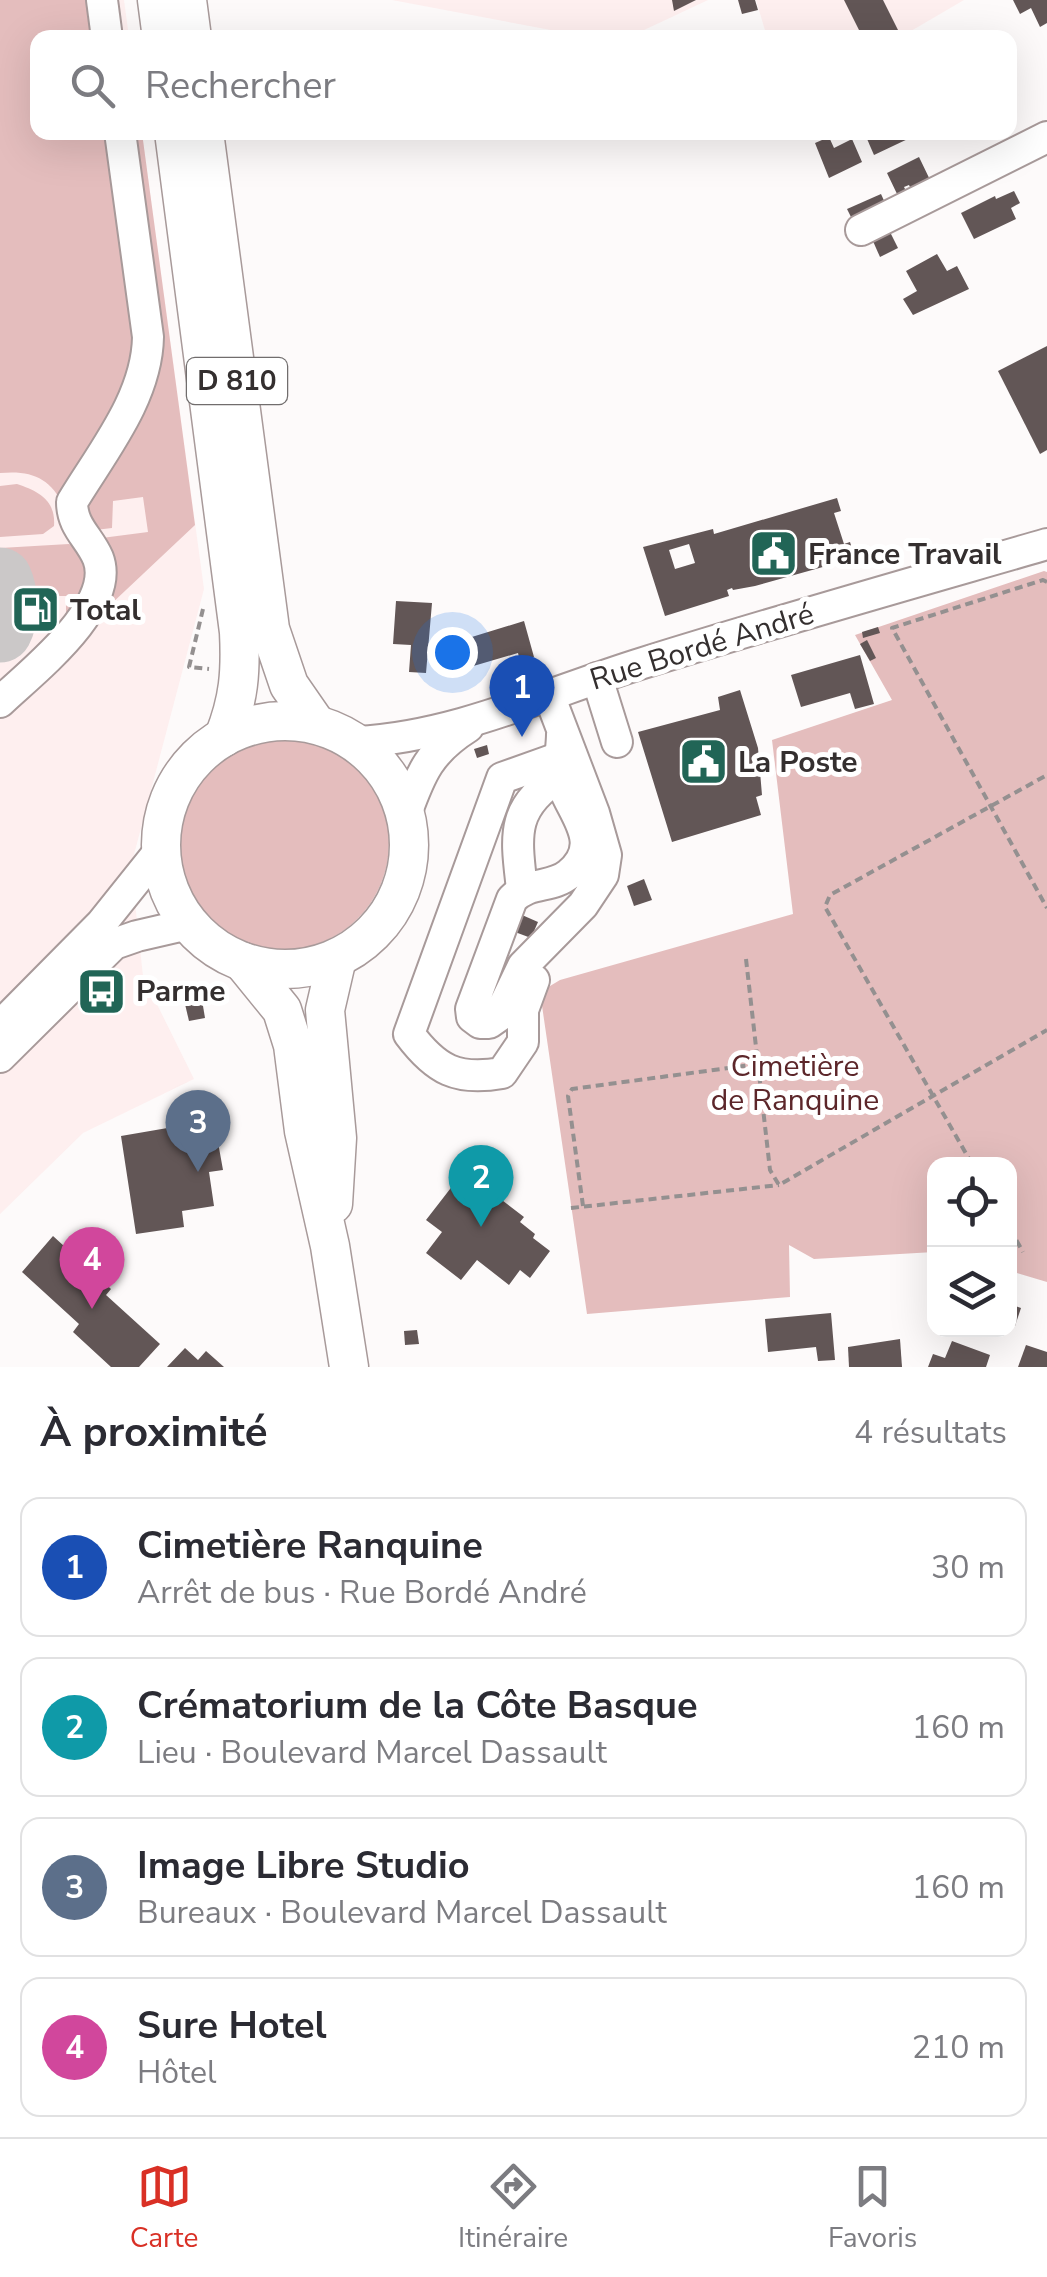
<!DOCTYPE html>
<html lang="fr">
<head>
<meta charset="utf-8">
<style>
	body { margin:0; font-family:"Nunito Sans",sans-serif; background:#f7f7f7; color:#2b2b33 }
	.controls { position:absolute; right:30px; bottom:30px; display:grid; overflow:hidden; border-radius:20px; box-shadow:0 10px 40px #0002 }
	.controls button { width:90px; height:90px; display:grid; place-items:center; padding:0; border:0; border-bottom:2px solid #e1e1e2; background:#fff; color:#2b2b33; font:50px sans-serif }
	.you { position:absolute; left:452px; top:652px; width:35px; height:35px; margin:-25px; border:8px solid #fff; border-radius:50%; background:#1a73e8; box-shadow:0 0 0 15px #1a73e833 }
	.badge { display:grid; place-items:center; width:65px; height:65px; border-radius:50%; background:#d93025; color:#fff; font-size:32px; font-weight:700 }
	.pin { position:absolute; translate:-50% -82px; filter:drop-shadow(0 2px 5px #0008) }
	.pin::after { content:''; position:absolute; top:52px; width:35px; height:30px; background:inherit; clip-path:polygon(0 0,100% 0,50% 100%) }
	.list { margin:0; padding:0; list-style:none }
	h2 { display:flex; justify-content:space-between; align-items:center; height:130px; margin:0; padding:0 40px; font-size:42px }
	h2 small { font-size:32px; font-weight:400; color:#7c7c81 }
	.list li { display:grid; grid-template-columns:65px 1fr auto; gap:30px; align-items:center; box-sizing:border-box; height:140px; margin:0 20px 20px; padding:0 20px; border:2px solid #e1e1e2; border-radius:20px }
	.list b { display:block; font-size:38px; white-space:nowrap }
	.list p { margin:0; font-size:32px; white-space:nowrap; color:#7c7c81 }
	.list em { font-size:32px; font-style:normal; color:#7c7c81 }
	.icon { flex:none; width:55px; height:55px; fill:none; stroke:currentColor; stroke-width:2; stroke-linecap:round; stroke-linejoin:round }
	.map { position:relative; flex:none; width:1047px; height:1367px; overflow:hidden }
	.search { position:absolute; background:#fff; box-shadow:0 10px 40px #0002; left:30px; right:30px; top:30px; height:110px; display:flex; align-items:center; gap:25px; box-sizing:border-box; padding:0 35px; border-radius:20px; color:#7c7c81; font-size:38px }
	.sheet { height:770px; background:#fff }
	nav { display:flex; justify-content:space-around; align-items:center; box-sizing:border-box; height:140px; border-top:2px solid #e1e1e2; background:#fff; font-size:28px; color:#7c7c81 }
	nav a { display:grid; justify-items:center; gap:5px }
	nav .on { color:#d93025 }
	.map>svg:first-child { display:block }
</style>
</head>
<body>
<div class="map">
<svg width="1047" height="1367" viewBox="0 0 1047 1367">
	<rect width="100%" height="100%" fill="#fdfafa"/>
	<g fill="#feefef">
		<polygon points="0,0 124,0 129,37 38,38 38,132 142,133 204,589 131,866 143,976 194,1079 83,1133 0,1214"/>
		<polygon points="392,0 708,0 627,38 588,37"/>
		<polygon points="756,0 964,0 899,38 767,37"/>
	</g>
	<g fill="#e4bdbd">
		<path d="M0,0H99L104,37L38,38V132L117,133L140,371L64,506C50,478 32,470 0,473Z"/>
		<polygon points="129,133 142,133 195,525 92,622 94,539 148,532 143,497 113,501 112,528 87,531 84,492 139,399"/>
		<path d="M17,484C38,491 56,500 54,526L43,534L0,537V486Z"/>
		<path d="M69,544L83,550L94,581L57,642L48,634L45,624L66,623V596H34C31,562 27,563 0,548Z"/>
		<polygon points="1044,571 1047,572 1047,1282 1010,1271 1010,1164 934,1164 934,1252 814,1259 789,1245 790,1297 587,1314 540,992 560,980 793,914 772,740 892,700 855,635"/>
		<circle cx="282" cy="843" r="107"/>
	</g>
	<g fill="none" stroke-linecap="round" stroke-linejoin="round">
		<path stroke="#cbc8c8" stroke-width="65" d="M0,580C6,593 7,617 0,630"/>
	</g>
	<g fill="#625656" fill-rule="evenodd">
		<polygon points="672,0 696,0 674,11"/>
		<polygon points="738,0 755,0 758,10 742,14"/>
		<polygon points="844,0 883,0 901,36 855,38 861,34"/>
		<polygon points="1013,0 1047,0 1047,23 1040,27 1031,8 1020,14"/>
		<polygon points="864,132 910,132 912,137 874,155"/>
		<polygon points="829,137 834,148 852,139 862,162 829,178 815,143"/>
		<polygon points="919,157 932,184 913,193 909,185 904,187 906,191 898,196 887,173"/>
		<polygon points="1014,191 1020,203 1011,208 1016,219 974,239 961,213 995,196 996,199"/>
		<polygon points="881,194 886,205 853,221 847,209"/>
		<polygon points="889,230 898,248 880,257 872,239"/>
		<polygon points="937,254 947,271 957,266 969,289 913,315 903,299 917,291 906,271"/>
		<polygon points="1047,346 1047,450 1040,454 998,371"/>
		<path d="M837,498L841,511L834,513L844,544L850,542L855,558L755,586L733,590L732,588L727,590L729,596L665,616L643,547L713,529L714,534ZM689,544L695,563L675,569L669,550Z"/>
		<polygon points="396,601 432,603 426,673 409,672 411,645 393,644"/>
		<polygon points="524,621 534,657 520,661 518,653 470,667 462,640"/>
		<polygon points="878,627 880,633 863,638 862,632"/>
		<polygon points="867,640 876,658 870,661 860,644"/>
		<polygon points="860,655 874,704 855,709 850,693 801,707 791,675"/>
		<polygon points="740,690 758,748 762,795 756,797 761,815 672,842 638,732 720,710 718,697"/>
		<polygon points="487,745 489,754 477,758 474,749"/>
		<polygon points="644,879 652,900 634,906 627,886"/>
		<polygon points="522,915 538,922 531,938 515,932"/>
		<polygon points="202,1000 205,1018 189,1021 185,1004"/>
		<polygon points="214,1120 223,1170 209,1172 214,1206 182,1211 184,1227 136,1234 121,1136"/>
		<polygon points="464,1171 524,1217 520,1222 535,1234 533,1238 550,1251 530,1278 520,1270 509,1285 477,1260 461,1280 426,1253 442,1232 426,1220"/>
		<polygon points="53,1236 111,1289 106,1295 160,1344 139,1367 111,1367 73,1332 79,1324 22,1272"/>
		<polygon points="1012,1305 1021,1308 1015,1326 1010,1324"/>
		<polygon points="831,1313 835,1360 818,1361 816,1347 768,1352 765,1319"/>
		<polygon points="417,1330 419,1344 405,1345 404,1331"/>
		<polygon points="900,1339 902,1367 849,1367 848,1347"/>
		<polygon points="952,1341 990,1355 986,1367 928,1367 933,1354 945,1358"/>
		<polygon points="1026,1345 1047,1352 1047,1367 1018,1367"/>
		<polygon points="185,1348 198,1360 206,1351 224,1367 167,1367"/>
	</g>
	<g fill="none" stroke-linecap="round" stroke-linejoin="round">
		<defs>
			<g id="minor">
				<polyline points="102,0 107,38"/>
				<polyline points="861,230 1047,137"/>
				<polyline points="597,678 617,742"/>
				<path d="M549,695L594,813L606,855L603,875L583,905L523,966L499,1016L489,1023H480L472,1017L471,1009L512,899C531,880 551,889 569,874C610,840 563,807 560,773C559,761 562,746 562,734"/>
				<path d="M0,702C30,673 117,607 98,558C89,537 72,527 72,502C102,452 147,398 148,337L120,132"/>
				<path d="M357,742C456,737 549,692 643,663C777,621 912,583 1047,544"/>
				<path d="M406,814C421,772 430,751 468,727"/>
				<path d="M522,889C516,836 510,808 560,776"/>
				<path d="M534,980L523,1010V1042L502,1073C457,1081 436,1070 409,1034L502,778L561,757"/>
				<polyline points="0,1026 101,924 161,849"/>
				<polyline points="0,1057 114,944 137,936 189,924"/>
			</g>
			<g id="major">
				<polyline points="157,0 162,38"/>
				<polyline points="187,0 192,38"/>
				<path d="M174,132L239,632C241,672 239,699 224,737"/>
				<polyline points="204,132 270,629 289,685 316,724"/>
				<circle cx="285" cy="845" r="124"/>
				<polyline points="243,962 282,1010 293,1045 304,1131 330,1246 349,1367"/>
				<polyline points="333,1204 337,1138 325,1010 337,958"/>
			</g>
		</defs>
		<use href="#minor" stroke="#a89a9a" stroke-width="34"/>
		<use href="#major" stroke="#a89a9a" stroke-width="41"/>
		<g stroke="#949090" stroke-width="4" stroke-dasharray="8 5" stroke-linecap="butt">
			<polyline points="1047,582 1043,580 892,628 1047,908"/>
			<polyline points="203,609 189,667 209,669"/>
			<polyline points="746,959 770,1170 779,1185 1047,1030"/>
			<polyline points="972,1164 825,907 830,895 1047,775"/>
			<polyline points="583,1206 568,1096 572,1089 758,1064"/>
			<polyline points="571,1208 779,1185"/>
			<polyline points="1010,1229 1023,1252"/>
		</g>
		<use href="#minor" stroke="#fff" stroke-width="30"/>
		<use href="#major" stroke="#fff" stroke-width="38"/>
	</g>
	<defs>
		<symbol id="civic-square" viewBox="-11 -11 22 22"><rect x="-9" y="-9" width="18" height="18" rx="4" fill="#216556" stroke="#fff"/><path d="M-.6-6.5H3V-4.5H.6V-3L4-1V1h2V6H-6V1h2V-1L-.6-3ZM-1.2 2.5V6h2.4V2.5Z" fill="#fff"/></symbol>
		<symbol id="fuel-square" viewBox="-11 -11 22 22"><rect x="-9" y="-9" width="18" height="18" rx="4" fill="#216556" stroke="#fff"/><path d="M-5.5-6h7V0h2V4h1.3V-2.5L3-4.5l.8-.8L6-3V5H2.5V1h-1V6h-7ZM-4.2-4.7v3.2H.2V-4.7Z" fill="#fff"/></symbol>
		<symbol id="bus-square" viewBox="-11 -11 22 22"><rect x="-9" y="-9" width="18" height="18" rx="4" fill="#216556" stroke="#fff"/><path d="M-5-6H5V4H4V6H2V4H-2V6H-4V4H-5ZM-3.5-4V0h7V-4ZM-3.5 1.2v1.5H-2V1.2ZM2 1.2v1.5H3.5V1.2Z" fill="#fff"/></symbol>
	</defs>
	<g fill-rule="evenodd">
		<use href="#civic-square" x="746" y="526" width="55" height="55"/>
		<use href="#fuel-square" x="8" y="582" width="55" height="55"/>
		<use href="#civic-square" x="676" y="734" width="55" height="55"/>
		<use href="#bus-square" x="74" y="964" width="55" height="55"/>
	</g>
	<g text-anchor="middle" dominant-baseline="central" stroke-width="10" stroke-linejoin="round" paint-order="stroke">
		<rect fill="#fff" stroke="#716d6d" stroke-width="2.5" x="187" y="358" width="100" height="46" rx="8"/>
		<g font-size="28" font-weight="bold" fill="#342f2f">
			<text x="237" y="381">D 810</text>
		</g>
		<g font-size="30" font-weight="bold" fill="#342f2f" stroke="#fff" text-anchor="start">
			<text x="808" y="554">France Travail</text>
			<text x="70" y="610">Total</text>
			<text x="738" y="762">La Poste</text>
			<text x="136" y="991">Parme</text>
		</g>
		<g font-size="30" fill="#342f2f" stroke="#fff">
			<text transform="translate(702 647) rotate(-17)">Rue Bordé André</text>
		</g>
		<g font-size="30" fill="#5c262a" stroke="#fff">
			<text x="795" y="1066">Cimetière<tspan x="795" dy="34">de Ranquine</tspan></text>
		</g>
	</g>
</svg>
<div class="controls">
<button><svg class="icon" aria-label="locate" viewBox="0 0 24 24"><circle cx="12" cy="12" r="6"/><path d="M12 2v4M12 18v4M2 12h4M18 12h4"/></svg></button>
<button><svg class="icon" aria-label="layers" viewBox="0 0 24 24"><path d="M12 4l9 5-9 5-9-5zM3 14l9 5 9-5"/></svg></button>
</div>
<div class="you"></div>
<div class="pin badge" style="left:522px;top:737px;background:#1a4fb4">1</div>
<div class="pin badge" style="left:481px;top:1227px;background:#0f9aa8">2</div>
<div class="pin badge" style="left:198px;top:1172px;background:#5c6f8a">3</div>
<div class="pin badge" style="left:92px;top:1309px;background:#d1479c">4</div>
<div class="search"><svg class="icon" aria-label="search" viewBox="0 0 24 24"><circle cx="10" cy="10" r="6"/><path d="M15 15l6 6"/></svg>Rechercher</div>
</div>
<section class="sheet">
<h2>À proximité<small>4 résultats</small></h2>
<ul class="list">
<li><span class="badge" style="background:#1a4fb4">1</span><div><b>Cimetière Ranquine</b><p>Arrêt de bus · Rue Bordé André</p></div><em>30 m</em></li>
<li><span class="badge" style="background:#0f9aa8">2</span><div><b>Crématorium de la Côte Basque</b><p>Lieu · Boulevard Marcel Dassault</p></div><em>160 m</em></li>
<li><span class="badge" style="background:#5c6f8a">3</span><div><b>Image Libre Studio</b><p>Bureaux · Boulevard Marcel Dassault</p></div><em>160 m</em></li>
<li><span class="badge" style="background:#d1479c">4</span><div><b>Sure Hotel</b><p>Hôtel</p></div><em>210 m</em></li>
</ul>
</section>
<nav>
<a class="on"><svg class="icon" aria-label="map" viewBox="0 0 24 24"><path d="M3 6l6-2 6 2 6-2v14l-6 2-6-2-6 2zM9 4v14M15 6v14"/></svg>Carte</a>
<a><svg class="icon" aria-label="directions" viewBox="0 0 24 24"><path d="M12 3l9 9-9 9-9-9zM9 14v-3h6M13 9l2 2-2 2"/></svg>Itinéraire</a>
<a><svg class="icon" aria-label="saved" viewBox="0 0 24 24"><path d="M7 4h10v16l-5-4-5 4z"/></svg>Favoris</a>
</nav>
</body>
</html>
